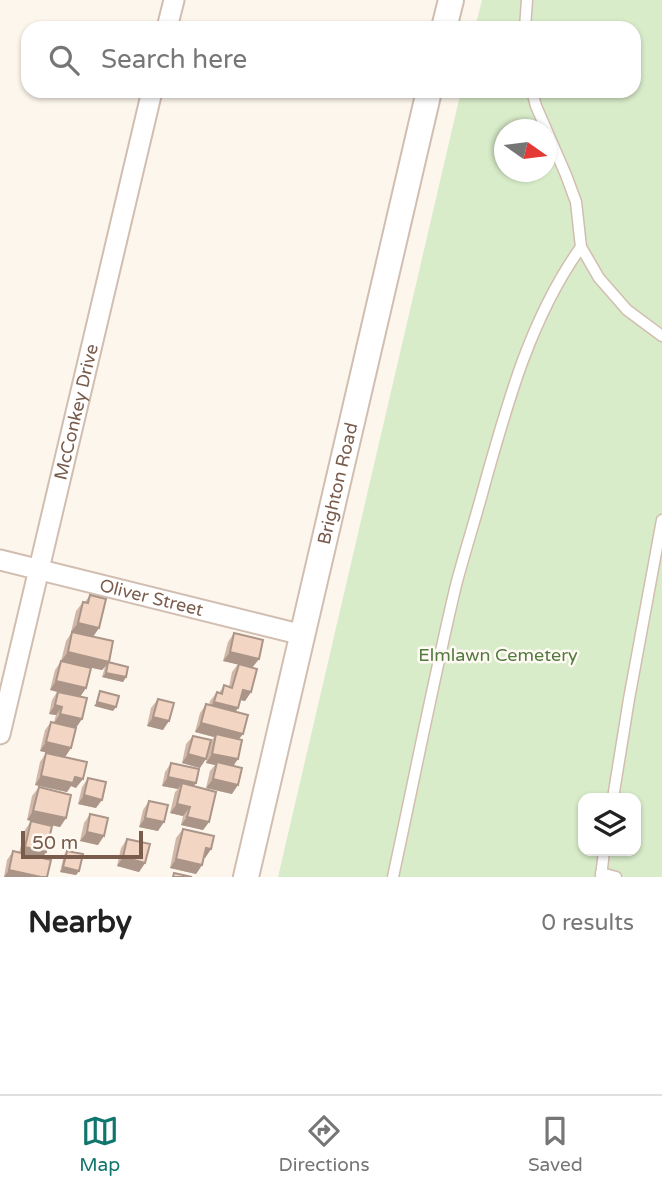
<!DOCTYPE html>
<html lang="en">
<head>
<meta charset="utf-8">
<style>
	body { margin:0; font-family:"Varela Round",sans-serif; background:#f2f2f2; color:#222 }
	.controls { position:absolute; right:21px; bottom:21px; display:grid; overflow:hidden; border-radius:14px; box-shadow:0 2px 5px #0004 }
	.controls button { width:63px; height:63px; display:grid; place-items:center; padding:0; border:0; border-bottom:2px solid #e0e0e0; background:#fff; color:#222; font:35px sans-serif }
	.compass { position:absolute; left:494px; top:119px; width:63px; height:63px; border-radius:50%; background:#fff; box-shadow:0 2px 5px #0004; rotate:104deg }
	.scale { position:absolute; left:21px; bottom:18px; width:122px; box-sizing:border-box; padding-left:7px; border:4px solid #7a5c4d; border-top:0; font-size:19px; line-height:24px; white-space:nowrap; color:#7a5c4d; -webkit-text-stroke:5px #fffaf3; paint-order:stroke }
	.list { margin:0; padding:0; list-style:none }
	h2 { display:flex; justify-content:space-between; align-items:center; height:91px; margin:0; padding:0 28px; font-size:30px }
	h2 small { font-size:23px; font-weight:400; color:#767676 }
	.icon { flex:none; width:38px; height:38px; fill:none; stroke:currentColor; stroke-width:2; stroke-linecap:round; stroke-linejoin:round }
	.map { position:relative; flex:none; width:662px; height:877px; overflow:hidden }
	.search { position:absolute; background:#fff; box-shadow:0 2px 5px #0004; left:21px; right:21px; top:21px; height:77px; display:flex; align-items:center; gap:18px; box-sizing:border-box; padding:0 24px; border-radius:21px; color:#767676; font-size:26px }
	.sheet { height:217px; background:#fff }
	nav { display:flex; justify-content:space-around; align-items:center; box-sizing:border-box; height:98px; border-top:2px solid #e0e0e0; background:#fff; font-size:19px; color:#767676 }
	nav a { display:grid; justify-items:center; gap:4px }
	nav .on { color:#0f766e }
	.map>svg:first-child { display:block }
</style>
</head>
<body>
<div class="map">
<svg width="662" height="877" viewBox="0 0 662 877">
	<rect width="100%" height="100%" fill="#fdf6ec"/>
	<path fill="#d8ecc9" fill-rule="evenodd" d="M482,0H662V877H278L461,91H634V28H475ZM504,130H546V172H504ZM583,798H636V851H583Z"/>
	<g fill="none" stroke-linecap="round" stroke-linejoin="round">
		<defs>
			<g id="service">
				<polyline points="525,28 527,0"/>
				<polyline points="532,91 536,106 566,175 576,202 581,247 599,278 627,310 662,336"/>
				<polyline points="613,798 629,699 662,520"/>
				<polyline points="601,873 616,877"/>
				<path d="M393,877C414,780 433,682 456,585C465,551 476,517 485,483C508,401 531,317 581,247"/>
				<polyline points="601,877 604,851"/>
			</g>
			<g id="minor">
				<polyline points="167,28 174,0"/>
				<path id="s1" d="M0,560L303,635"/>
				<path id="s2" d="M0,734L152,91"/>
			</g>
			<g id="tertiary">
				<polyline points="444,28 451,0"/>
				<path id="s3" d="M246,877L429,91"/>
			</g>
		</defs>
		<use href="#service" stroke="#d1beb0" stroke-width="13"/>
		<use href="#minor" stroke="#d1beb0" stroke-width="23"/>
		<use href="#tertiary" stroke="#d1beb0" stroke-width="28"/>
		<use href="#service" stroke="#fff" stroke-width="10"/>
		<use href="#minor" stroke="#fff" stroke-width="19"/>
		<use href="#tertiary" stroke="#fff" stroke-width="24"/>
	</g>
	<g fill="#d1b7a8">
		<polygon points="90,595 99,628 71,632 76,611 83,602 85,602"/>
		<polygon points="72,632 126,677 123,682 102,677 105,667 102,670 68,663 86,688 80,696 76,728 71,748 65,757 40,751 45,730 51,722 54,722 56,715 49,714 52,700 57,692 50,690 55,670 61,661 66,641"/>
		<polygon points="234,633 259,659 252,667 251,692 245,701 240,700 235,712 239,739 234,766 232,794 206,788 210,771 215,765 206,763 210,743 214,737 195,732 200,713 206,704 209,705 210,701 217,692 219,693 224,685 229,687 232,672 238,664 223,661 228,642"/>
		<polygon points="158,699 163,730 147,726 151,708"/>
		<polygon points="193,736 200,768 182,763 186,744"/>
		<polygon points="46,753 76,788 71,786 67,792 35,785 40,762"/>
		<polygon points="171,763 194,786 209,822 203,830 181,825 183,816 170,813 175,792 178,789 162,786 165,772"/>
		<polygon points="88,778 96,808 78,804 82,787"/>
		<polygon points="39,787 66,818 60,827 27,820 32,796"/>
		<polygon points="149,801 158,831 139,827 143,810"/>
		<polygon points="90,814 98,845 80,841 84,823"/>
		<polygon points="31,821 46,852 43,858 47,877 4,877 7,860 13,851 19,853 25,830"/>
		<polygon points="183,829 211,849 205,858 204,858 202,865 196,874 170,868 176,838"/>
		<polygon points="127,839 145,863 139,872 117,866 121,848"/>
		<polygon points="67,851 79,871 76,875 60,872 64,855"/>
	</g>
	<g fill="#aa9588">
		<polygon points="78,623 99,628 93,637 71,632"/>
		<polygon points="68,652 109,662 102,670 61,661"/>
		<polygon points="230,652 259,659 252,668 223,661"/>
		<polygon points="106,673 126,677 123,682 102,677"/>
		<polygon points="56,681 86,688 80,697 50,690"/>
		<polygon points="243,690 251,692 245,701 236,699"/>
		<polygon points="97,702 116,707 113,711 94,706"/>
		<polygon points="214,702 238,708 232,717 208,710"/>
		<polygon points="55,705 62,707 56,715 49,714"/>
		<polygon points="60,714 82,719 76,728 54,723"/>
		<polygon points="153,717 169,721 163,730 147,726"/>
		<polygon points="201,723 243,734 236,743 216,734 214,737 195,732"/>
		<polygon points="46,742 71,748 65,757 40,751"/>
		<polygon points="188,754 206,759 200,768 182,763"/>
		<polygon points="212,754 238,759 232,768 217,762 215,765 206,763"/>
		<polygon points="41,776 75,777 83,779 76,788 71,786 67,792 35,785"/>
		<polygon points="168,777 196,783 190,792 182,783 178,789 162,786"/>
		<polygon points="213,779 238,785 232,794 206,788"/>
		<polygon points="84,795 102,800 96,808 78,804"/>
		<polygon points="177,804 190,807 183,816 170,813"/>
		<polygon points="33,811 66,818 60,827 27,820"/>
		<polygon points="187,817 209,822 203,830 181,825"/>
		<polygon points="145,818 164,822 158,831 139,827"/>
		<polygon points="87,832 104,836 98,845 80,841"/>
		<polygon points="25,847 46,852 40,861 18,856"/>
		<polygon points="206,848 211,849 205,858 200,857"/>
		<polygon points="123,857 145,863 139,872 117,866"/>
		<polygon points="176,859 202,865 196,874 170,868"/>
		<polygon points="63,867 79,871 76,875 60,872"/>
		<polygon points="9,870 41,877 4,877"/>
	</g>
	<g fill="#f3d5c3" stroke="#aa9588" stroke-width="2">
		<polygon points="90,595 106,599 99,628 78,623 83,602 88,603"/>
		<polygon points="72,632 113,641 109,662 68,652"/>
		<polygon points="234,633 263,640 259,659 230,652"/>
		<polygon points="61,661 91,668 86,688 56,681"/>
		<polygon points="108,662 128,667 126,677 106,673"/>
		<polygon points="239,664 257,669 251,692 243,690 238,708 214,702 217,692 222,694 224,685 232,688"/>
		<polygon points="100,691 119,696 116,707 97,702"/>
		<polygon points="58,692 87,698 82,719 60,714 62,707 55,705"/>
		<polygon points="158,699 174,703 169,721 153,717"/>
		<polygon points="206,704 248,715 243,734 201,723"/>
		<polygon points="51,722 76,728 71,748 46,742"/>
		<polygon points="216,734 242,740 238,759 212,754"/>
		<polygon points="193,736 211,740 206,759 188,754"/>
		<polygon points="46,753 87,762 83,779 75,777 73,783 41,776"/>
		<polygon points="217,762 242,768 238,785 213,779"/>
		<polygon points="171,763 199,769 196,783 168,777"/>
		<polygon points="88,778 106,782 102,800 84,795"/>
		<polygon points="182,783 216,792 209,822 187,817 190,807 177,804"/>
		<polygon points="39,787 71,795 66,818 33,811"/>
		<polygon points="149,801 168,805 164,822 145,818"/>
		<polygon points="90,814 108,818 104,836 87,832"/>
		<polygon points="31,821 52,826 46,852 25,847"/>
		<polygon points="183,829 214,836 211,849 206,848 202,865 176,859"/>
		<polygon points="127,839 150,844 145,863 123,857"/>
		<polygon points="13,851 51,860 47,877 41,877 9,870"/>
		<polygon points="67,851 83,854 79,871 63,867"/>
		<polygon points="174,873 192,877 173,877"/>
	</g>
	<g text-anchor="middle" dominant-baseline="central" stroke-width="5" stroke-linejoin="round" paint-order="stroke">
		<g font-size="18" fill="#7a5c4d" stroke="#fffaf3">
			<text stroke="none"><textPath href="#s2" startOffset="331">McConkey Drive</textPath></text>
			<text stroke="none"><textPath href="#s3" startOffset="404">Brighton Road</textPath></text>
			<text stroke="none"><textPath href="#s1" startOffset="156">Oliver Street</textPath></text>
		</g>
		<g font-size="18" fill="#537a41" stroke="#fffaf3">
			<text x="498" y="655">Elmlawn Cemetery</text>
		</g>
	</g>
</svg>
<div class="controls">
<button><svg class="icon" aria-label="layers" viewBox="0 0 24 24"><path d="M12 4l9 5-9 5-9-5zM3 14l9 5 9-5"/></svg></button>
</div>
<svg class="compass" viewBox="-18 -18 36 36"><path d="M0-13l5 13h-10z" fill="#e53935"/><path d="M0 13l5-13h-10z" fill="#767676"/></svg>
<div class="scale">50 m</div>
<div class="search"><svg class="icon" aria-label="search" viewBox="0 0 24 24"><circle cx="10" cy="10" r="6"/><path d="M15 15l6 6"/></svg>Search here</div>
</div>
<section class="sheet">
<h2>Nearby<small>0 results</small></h2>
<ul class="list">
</ul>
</section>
<nav>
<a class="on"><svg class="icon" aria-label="map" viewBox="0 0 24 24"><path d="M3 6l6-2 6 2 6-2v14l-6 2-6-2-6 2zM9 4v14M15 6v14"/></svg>Map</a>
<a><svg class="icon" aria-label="directions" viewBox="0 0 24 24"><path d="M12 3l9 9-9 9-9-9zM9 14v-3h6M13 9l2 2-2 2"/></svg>Directions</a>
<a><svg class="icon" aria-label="saved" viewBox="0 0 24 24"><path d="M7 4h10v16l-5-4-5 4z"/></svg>Saved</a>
</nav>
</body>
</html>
